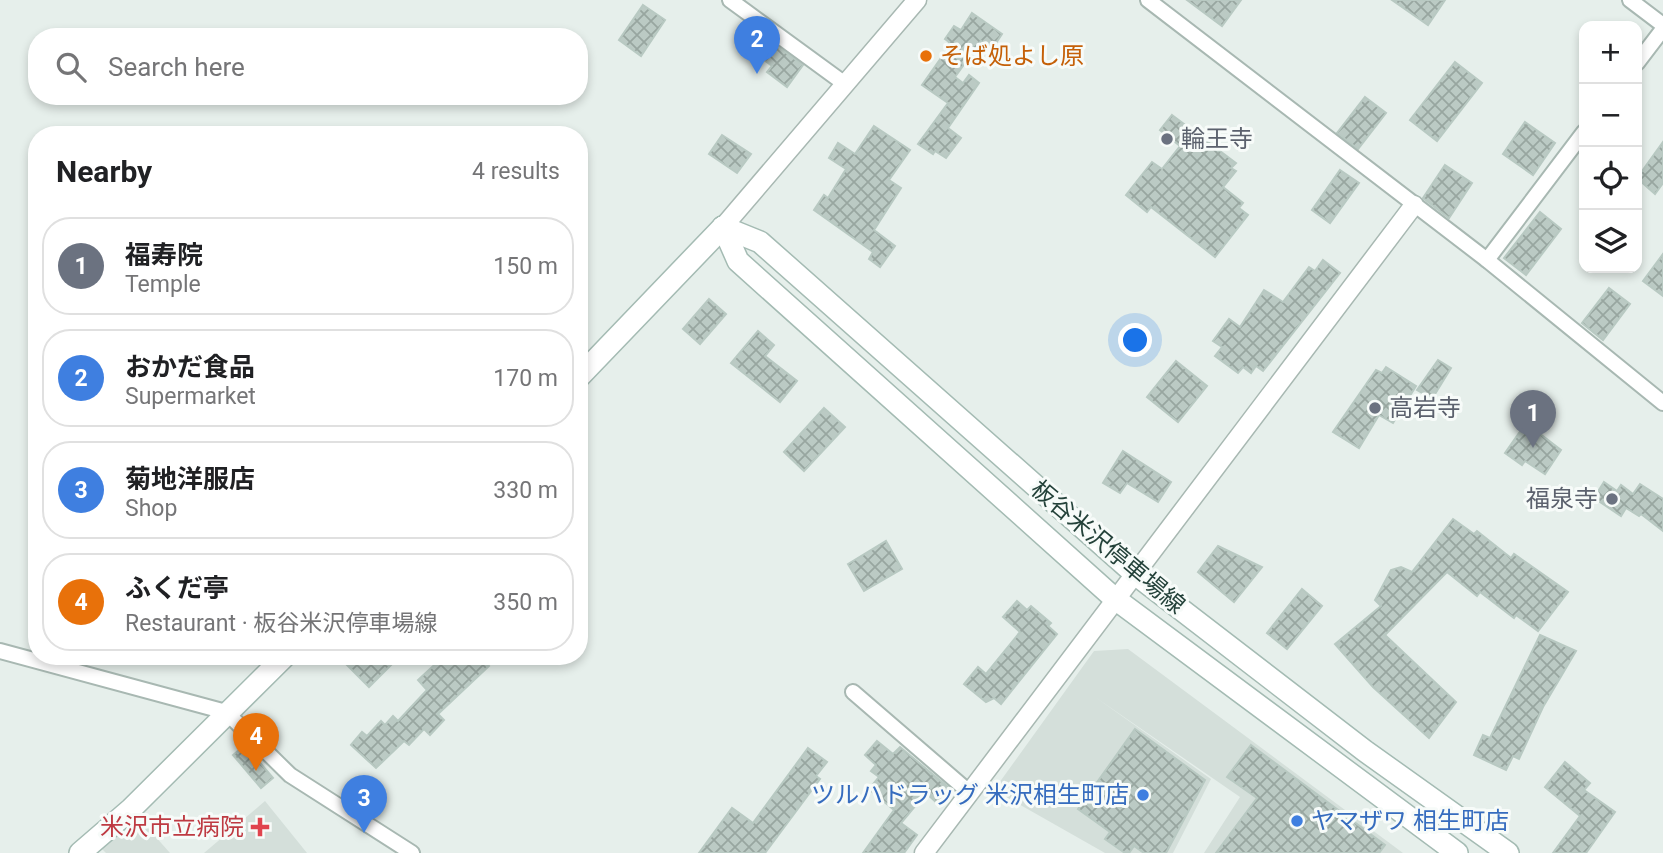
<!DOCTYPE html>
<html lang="en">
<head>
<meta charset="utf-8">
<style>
	body { margin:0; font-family:Roboto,"Noto Sans JP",sans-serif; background:#f6f6f6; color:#202124 }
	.controls { position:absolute; right:21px; top:21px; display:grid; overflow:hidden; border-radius:14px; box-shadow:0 4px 10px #0003 }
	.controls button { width:63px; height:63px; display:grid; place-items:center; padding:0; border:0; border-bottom:2px solid #e0e0e0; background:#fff; color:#202124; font:35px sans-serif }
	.you { position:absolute; left:1136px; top:341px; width:24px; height:24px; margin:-18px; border:5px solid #fff; border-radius:50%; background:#1a73e8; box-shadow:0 0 0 10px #1a73e833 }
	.badge { display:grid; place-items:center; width:46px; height:46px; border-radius:50%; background:#1a73e8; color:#fff; font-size:23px; font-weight:700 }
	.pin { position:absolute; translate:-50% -58px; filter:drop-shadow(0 2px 4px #0008) }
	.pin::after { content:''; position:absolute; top:37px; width:24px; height:21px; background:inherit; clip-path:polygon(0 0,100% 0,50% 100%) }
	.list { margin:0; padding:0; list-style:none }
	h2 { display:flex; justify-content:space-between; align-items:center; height:91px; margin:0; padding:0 28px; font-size:30px }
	h2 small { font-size:23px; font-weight:400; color:#757577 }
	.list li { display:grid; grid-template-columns:46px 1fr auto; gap:21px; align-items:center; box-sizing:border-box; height:98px; margin:0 14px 14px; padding:0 14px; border:2px solid #e0e0e0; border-radius:28px }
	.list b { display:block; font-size:26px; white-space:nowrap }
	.list p { margin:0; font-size:23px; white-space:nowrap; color:#757577 }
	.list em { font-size:23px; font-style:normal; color:#757577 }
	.icon { flex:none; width:38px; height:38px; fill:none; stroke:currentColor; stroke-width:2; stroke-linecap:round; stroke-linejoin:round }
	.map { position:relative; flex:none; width:1663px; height:853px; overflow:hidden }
	.search { position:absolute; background:#fff; box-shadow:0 4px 10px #0003; left:28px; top:28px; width:560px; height:77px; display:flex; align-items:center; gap:18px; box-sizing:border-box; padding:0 24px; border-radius:28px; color:#757577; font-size:26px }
	.panel { position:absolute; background:#fff; box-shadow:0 4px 10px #0003; left:28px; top:126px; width:560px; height:539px; border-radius:28px }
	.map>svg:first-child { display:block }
</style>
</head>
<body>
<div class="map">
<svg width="1663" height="853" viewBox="0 0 1663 853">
	<defs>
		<pattern id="building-cross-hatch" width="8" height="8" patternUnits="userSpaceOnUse" patternTransform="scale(1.75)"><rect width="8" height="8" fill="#bbcac4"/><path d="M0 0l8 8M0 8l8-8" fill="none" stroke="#98a6a0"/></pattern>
	</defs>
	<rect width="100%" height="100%" fill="#e6efeb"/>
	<g fill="#d4dfda">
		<polygon points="1128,649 1403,853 1204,853 1240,797 1095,697 1211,779 1173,853 1105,853 994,790 1094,651"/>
		<polygon points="265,801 307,853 204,853"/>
		<polygon points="138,817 170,853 106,853 102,849"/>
	</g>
	<g fill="url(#building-cross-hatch)" stroke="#b8c9c2" stroke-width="2">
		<polygon points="1187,0 1241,0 1222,26"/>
		<polygon points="1392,0 1445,0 1428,25"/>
		<polygon points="643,5 665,20 641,56 619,40"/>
		<polygon points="972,13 1002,34 992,49 981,41 955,77 963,83 969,75 979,83 948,128 961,138 946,158 935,151 933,154 918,144 948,103 922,85 948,48 949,42 945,39 954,26 961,30"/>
		<polygon points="764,37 803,65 787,87 767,72 772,66 753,52"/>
		<polygon points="1455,62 1482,83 1437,141 1410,120"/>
		<polygon points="1365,97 1386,113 1358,149 1337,133"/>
		<polygon points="1172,115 1236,163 1231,168 1236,171 1223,187 1243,203 1239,208 1248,215 1215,257 1151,207 1147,212 1126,195 1152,162 1162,169 1180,146 1160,130"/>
		<polygon points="1525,122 1555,143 1533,175 1503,154"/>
		<polygon points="874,126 910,150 889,180 901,188 874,230 895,246 880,267 869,259 873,252 814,210 824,195 828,198 846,169 829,158 838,143 855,154"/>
		<polygon points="722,135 751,154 737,173 709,154"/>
		<polygon points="1663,142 1663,183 1655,194 1637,178"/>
		<polygon points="1445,165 1472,183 1449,218 1423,198"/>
		<polygon points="1340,170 1359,183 1330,223 1312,210"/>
		<polygon points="1540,212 1561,229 1526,275 1504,258"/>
		<polygon points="1663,254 1663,296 1643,281"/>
		<polygon points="1323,260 1340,273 1263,371 1256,366 1251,373 1243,367 1238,373 1215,356 1222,347 1213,341 1229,319 1240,327 1264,290 1283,302 1309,267 1315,271"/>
		<polygon points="1609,288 1630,304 1603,340 1582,323"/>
		<polygon points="709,299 726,314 700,344 683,329"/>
		<polygon points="758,331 774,345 765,356 797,381 780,402 731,363"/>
		<polygon points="1438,360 1451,368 1432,399 1417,390"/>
		<polygon points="1176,361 1207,386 1178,422 1147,397"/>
		<polygon points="1386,367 1416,386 1393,423 1379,415 1359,448 1333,432 1376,370 1382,373"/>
		<polygon points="824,408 845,427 804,471 784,452"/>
		<polygon points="1526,423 1561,450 1545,474 1525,461 1522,465 1505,453"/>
		<polygon points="1123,451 1171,482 1158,502 1127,483 1120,493 1103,483"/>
		<polygon points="1604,482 1617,491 1621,485 1633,494 1640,484 1663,499 1663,531 1641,514 1639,516 1626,508 1621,516 1594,498"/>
		<polygon points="1453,519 1474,534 1477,531 1511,558 1514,554 1568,592 1538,631 1516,615 1514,618 1480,592 1477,596 1447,572 1385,635 1456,702 1429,738 1373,687 1335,644 1381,606 1375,600 1391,570 1401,567 1412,572"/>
		<polygon points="886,541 902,569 864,591 848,564"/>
		<polygon points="1218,546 1262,567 1234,602 1198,572"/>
		<polygon points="1302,589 1322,606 1287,649 1267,633"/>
		<polygon points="1017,601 1027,610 1031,606 1051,623 1048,626 1057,634 1001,704 994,698 986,702 964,684 978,667 986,674 1020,632 1003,617"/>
		<polygon points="1540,635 1576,651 1543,707 1519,759 1513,756 1506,770 1474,755 1483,735 1490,738"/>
		<polygon points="338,656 400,656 369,687"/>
		<polygon points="444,656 479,656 489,666 438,714 444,720 430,735 424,729 409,745 404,741 376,768 351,745 362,732 367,736 381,721 385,725 393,716 398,721 427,690 418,680"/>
		<polygon points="1135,729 1205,780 1166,853 1144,853 1134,846 1129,853 1125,853 1105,839 1110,832 1078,809"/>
		<polygon points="877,741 893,754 900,747 949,788 937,803 926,793 901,823 917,835 904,853 863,853 894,810 869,789 879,777 871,771 876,765 865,755"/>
		<polygon points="245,745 273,778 261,788 233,755"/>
		<polygon points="1251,745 1385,845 1379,853 1216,853 1257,798 1227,777"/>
		<polygon points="808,748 827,762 816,776 820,779 765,853 699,853 732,808 753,823"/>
		<polygon points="1565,762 1590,783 1584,790 1615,812 1586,853 1553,853 1580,816 1545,787"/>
	</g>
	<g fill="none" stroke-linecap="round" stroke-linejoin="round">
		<defs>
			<g id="minor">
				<polyline points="730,0 845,84"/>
				<polyline points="1148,0 1487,260 1663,403"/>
				<polyline points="1630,0 1663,25"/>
				<polyline points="1637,63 1663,29"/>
				<polyline points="1487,260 1584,132"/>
				<polyline points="0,651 226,712 290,775 412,853"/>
				<polyline points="853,692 969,792"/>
			</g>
			<g id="tertiary">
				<polyline points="723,227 917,0"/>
				<polyline points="924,853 1414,205"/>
			</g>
			<g id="secondary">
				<polyline points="723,227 760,242 1135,574 1365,751 1508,853"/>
				<polyline points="723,227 738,261 1114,598 1457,853"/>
				<polyline points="579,377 723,227"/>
				<polyline points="80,853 131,809 285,656"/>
			</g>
		</defs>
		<use href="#minor" stroke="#a8b8b2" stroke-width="18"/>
		<use href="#tertiary" stroke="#a8b8b2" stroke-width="21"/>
		<use href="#secondary" stroke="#a4bbb3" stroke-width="24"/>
		<use href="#minor" stroke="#fff" stroke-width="14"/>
		<use href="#tertiary" stroke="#fff" stroke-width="18"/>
		<use href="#secondary" stroke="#fff" stroke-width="21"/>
	</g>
	<circle fill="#e8710a" stroke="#f7fbf9" stroke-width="2.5" cx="926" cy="56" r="7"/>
	<g fill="#6b7280" stroke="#f7fbf9" stroke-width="2.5">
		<circle cx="1167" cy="139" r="7"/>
		<circle cx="1375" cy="408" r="7"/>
		<circle cx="1612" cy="499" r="7"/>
	</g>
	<g fill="#3f7fe0" stroke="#f7fbf9" stroke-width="2.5">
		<circle cx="1143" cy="795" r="7"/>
		<circle cx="1297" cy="821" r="7"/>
	</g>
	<path fill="#e0444e" stroke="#f7fbf9" stroke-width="2.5" d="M256.5 816.5h7v7h7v7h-7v7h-7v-7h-7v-7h7z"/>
	<g text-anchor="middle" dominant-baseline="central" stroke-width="6" stroke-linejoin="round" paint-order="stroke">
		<g font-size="24" fill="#c56008" stroke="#f7fbf9" text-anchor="start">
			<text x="940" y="56">そば処よし原</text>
		</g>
		<g font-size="24" fill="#5b616d" stroke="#f7fbf9" text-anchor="start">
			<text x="1181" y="139">輪王寺</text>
			<text x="1389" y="408">高岩寺</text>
			<text x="1598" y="499" text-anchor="end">福泉寺</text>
		</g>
		<g font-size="24" fill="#24423a" stroke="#f7fbf9">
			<text transform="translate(1108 547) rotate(40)">板谷米沢停車場線</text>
		</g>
		<g font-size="24" fill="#366cbe" stroke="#f7fbf9" text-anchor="end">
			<text x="1129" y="795">ツルハドラッグ 米沢相生町店</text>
			<text x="1311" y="821" text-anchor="start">ヤマザワ 相生町店</text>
		</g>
		<g font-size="24" fill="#be3a42" stroke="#f7fbf9" text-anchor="end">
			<text x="244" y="827">米沢市立病院</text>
		</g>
	</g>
</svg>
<div class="controls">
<button>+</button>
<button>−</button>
<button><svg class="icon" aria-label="locate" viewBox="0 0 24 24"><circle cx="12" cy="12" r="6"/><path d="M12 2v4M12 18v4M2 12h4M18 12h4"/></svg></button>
<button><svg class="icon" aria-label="layers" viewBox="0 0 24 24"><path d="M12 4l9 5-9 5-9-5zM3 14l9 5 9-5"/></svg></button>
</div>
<div class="you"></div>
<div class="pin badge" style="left:1533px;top:448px;background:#6b7280">1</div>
<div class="pin badge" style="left:757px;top:74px;background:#3f7fe0">2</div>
<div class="pin badge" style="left:364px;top:833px;background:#3f7fe0">3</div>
<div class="pin badge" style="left:256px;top:771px;background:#e8710a">4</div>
<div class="search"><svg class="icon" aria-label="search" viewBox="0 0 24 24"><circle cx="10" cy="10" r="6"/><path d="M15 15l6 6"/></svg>Search here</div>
<section class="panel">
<h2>Nearby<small>4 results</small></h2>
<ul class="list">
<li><span class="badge" style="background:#6b7280">1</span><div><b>福寿院</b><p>Temple</p></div><em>150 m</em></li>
<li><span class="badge" style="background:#3f7fe0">2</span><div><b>おかだ食品</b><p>Supermarket</p></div><em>170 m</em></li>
<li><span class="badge" style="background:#3f7fe0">3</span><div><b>菊地洋服店</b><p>Shop</p></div><em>330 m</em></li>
<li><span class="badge" style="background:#e8710a">4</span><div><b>ふくだ亭</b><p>Restaurant · 板谷米沢停車場線</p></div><em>350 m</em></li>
</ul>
</section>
</div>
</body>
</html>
